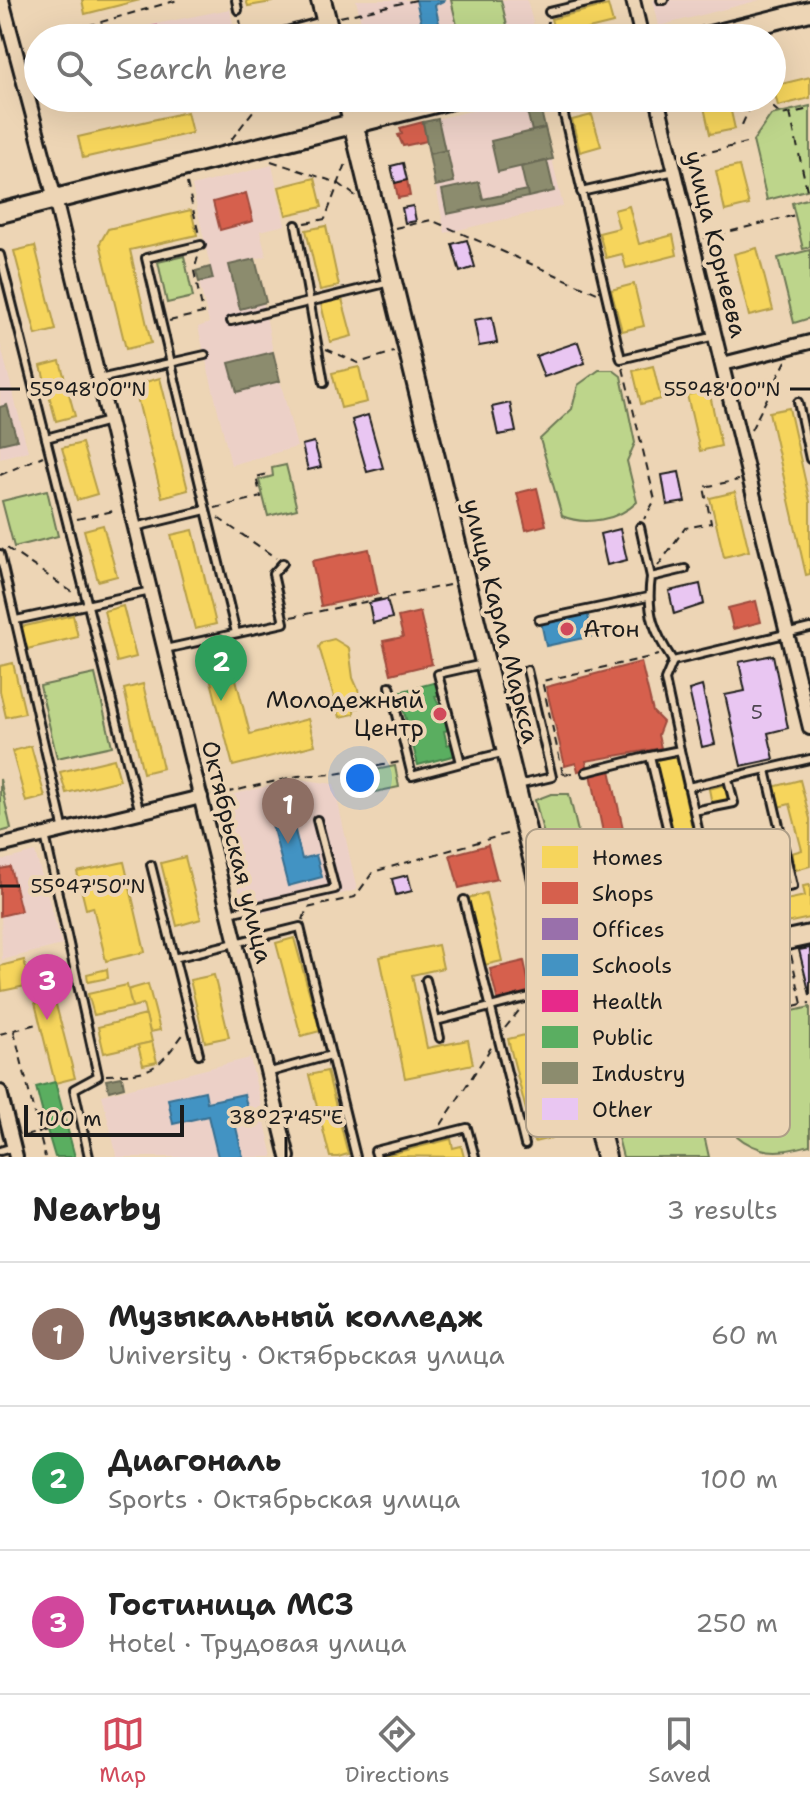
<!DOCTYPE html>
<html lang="en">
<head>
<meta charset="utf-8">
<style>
	body { margin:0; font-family:"Shantell Sans",sans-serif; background:#f2f2f2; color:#222 }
	.scale { position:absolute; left:24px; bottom:20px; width:160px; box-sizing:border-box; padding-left:8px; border:4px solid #1c1c1c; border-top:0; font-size:22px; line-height:28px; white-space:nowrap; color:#1c1c1c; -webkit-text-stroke:6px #edd5b5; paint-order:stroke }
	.you { position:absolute; left:360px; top:778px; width:28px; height:28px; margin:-20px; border:6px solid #fff; border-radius:50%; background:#1a73e8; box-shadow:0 0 0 12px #1a73e833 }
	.badge { display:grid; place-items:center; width:52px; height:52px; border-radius:50%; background:#d1495b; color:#fff; font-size:26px; font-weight:700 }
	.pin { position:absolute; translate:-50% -66px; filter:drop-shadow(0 2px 4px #0008) }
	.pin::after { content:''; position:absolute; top:42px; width:28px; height:24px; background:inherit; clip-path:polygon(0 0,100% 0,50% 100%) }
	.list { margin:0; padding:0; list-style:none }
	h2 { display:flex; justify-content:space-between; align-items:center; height:104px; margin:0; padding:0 32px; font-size:34px }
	h2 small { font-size:26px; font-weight:400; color:#767676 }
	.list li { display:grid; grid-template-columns:52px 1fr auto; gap:24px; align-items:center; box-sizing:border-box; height:144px; padding:0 32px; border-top:2px solid #e0e0e0 }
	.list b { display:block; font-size:30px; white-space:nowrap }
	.list p { margin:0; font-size:26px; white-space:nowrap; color:#767676 }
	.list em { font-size:26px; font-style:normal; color:#767676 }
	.icon { flex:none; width:44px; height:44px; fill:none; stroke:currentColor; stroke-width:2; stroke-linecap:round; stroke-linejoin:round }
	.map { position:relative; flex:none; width:810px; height:1157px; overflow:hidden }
	.search { position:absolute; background:#fff; box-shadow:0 8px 32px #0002; left:24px; right:24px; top:24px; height:88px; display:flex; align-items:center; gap:20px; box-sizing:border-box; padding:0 28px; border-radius:44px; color:#767676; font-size:30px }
	.sheet { height:536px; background:#fff }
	nav { display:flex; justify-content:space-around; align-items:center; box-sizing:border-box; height:112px; border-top:2px solid #e0e0e0; background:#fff; font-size:22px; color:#767676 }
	nav a { display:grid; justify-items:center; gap:4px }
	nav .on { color:#d1495b }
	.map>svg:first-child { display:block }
</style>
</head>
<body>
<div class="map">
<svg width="810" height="1157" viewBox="0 0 810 1157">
	<rect width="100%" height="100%" fill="#edd5b5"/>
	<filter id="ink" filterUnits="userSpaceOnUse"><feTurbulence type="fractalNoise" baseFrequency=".0125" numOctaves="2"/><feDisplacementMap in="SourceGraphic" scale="16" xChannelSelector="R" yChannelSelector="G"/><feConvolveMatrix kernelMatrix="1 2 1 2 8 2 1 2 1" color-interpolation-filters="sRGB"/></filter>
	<g filter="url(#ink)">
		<g fill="#ecd0c7">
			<polygon points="356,0 527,0 537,38 365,38"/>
			<polygon points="653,0 760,0 659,26"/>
			<polygon points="230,9 236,38 136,38 135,28"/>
			<polygon points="528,98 538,98 563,206 445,233 423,122"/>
			<polygon points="272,165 285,225 260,231 266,256 255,259 273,352 297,447 231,465 198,327 209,323 199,282 213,279 192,186"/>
			<polygon points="0,343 28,451 0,458"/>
			<polygon points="298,779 334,784 357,890 245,917 218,798"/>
			<polygon points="35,852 62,945 2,960 0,861"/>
			<polygon points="250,1058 273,1157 117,1157 102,1095"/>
		</g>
		<g fill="#bdd58b" stroke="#6c7854" stroke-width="2">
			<polygon points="451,0 501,0 510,38 460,38"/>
			<polygon points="810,106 810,189 767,200 753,141 771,115"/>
			<polygon points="810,198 810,247 803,249 792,203"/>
			<polygon points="810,250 810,318 794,323 778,258"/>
			<polygon points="184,256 193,297 167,303 158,262"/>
			<path d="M599,370H613L621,376L635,443L627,461L637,502C619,520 585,526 562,516L540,439L572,409L578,385Z"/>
			<polygon points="286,465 297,509 268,516 259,480 273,476 272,468"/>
			<polygon points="47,490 58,536 14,547 2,501"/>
			<polygon points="95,674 112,746 57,758 40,686"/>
			<polygon points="395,766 399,787 356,796 352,775"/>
			<polygon points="0,779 11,829 0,832"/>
			<polygon points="551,794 569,794 584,857 629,847 632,832 655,828 663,869 657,887 562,905 535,800"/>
			<path d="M810,1007V1145C794,1149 777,1154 761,1149C708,1133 697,1064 740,1031C760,1016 786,1013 810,1007Z"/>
			<polygon points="692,1082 709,1157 623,1157 609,1103"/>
		</g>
		<g fill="#f6d55c" stroke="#b59e49" stroke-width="2">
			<polygon points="82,0 140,0 85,14"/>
			<polygon points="246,0 271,0 272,2 248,6"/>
			<polygon points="608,5 613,23 556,37 551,19"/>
			<polygon points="73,32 75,38 55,38 54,36"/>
			<polygon points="810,77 810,98 778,106 773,86"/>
			<polygon points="702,98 728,98 735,129 710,134"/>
			<polygon points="187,112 192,133 83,158 78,137"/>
			<polygon points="592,115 601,146 580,152 572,120"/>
			<polygon points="739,166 749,205 725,211 716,171"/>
			<polygon points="315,178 322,207 286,215 279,187"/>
			<polygon points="629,206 639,244 673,235 677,255 626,268 622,254 606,258 599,233 619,228 614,210"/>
			<polygon points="191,210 197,235 130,250 151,343 126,349 100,243 108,229"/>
			<polygon points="326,226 339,286 320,290 306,230"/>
			<polygon points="35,246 56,330 36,335 14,251"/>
			<polygon points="757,248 773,310 749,316 734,254"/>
			<polygon points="634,284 644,326 622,331 611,290"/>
			<polygon points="342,299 352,336 330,342 321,304"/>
			<polygon points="60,361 75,416 56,421 41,366"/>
			<polygon points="653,366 661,399 641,404 633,371"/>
			<polygon points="359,367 367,402 341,408 332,373"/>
			<polygon points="160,378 188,490 162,497 134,385"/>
			<polygon points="709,390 721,446 700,451 687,395"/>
			<polygon points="789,408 810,502 810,574 806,575 769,412"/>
			<polygon points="82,443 97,494 77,500 62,448"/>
			<polygon points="735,492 749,551 724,557 710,498"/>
			<polygon points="103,525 117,576 98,581 84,530"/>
			<polygon points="193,530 216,624 195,629 171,535"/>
			<polygon points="123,606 136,657 117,662 104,611"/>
			<polygon points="73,615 78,637 27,649 21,627"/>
			<polygon points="334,639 349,648 353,678 361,696 361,707 354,709 354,714 340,717 319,647 322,642"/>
			<polygon points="227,644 250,734 308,719 315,745 233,766 203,650"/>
			<polygon points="13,663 25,713 6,717 0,691 0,666"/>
			<polygon points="143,684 163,768 143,773 124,689"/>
			<polygon points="31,746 45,797 26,802 12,751"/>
			<polygon points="676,756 717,938 697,943 655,760"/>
			<polygon points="114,759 120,780 66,793 60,772"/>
			<polygon points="800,780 810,819 810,866 796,870 792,853 802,850 790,804 778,807 773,787"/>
			<polygon points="724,785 728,800 712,804 709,789"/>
			<polygon points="185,857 201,919 177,926 161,863"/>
			<polygon points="124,862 145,952 106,961 93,907 86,909 77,872"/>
			<polygon points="810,885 810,918 744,932 738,901 761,896 762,905 805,896 803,886"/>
			<polygon points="486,893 502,961 484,965 468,898"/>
			<polygon points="294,938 320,1031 301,1036 276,943"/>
			<polygon points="438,945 443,968 412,975 427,1048 468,1040 473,1064 405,1078 380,957"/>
			<polygon points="24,960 30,985 2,991 0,966"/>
			<polygon points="107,969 108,978 88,982 87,974"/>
			<polygon points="47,970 75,1078 55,1083 28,975"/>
			<polygon points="214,975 229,1037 205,1042 190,980"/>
			<polygon points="148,984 160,1030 150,1032 143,1004 132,1007 127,990"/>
			<polygon points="127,985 132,1007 94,1015 88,994"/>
			<polygon points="146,1015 152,1042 104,1053 98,1027"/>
			<polygon points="525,1035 551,1138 534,1142 508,1039"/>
			<polygon points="152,1042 157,1062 143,1065 138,1045"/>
			<polygon points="327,1071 348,1154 338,1157 330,1157 309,1075"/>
			<polygon points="451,1139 453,1148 461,1146 464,1157 382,1156"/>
		</g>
		<g fill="#d6604d" stroke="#9e4c3e" stroke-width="2">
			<polygon points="423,122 427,141 403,146 398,135 402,134 400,128"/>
			<polygon points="407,180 410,196 398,198 395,183"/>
			<polygon points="246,193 253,221 220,230 213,202"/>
			<polygon points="537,488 546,525 526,530 517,493"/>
			<polygon points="369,549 378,594 321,606 312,561"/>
			<polygon points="756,601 761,622 733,629 728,608"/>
			<polygon points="420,612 432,664 391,674 383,641 403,637 398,617"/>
			<polygon points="641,662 653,712 663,722 658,735 661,748 586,761 588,769 578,771 576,763 565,766 546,687"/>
			<polygon points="610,770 624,833 604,837 591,774"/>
			<polygon points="488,845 497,879 459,888 450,855"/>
			<polygon points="10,867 21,911 0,916 0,869"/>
			<polygon points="524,961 531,994 498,1002 490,969"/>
		</g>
		<g fill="#4393c3" stroke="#376f91" stroke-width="2">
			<polygon points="416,0 445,0 435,5 441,32 452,29 454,38 425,38"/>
			<polygon points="587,612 593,636 546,646 541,622"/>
			<polygon points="300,789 306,811 291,815 302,859 316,855 322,877 288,886 265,798"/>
			<polygon points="205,1091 207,1102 244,1094 249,1115 234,1119 243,1157 218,1157 208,1116 173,1124 168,1099"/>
		</g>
		<g fill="#e7298a" stroke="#aa2569" stroke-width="2">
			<polygon points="157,26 159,38 148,38 146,28"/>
			<polygon points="229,26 232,38 199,38 198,32"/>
		</g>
		<g fill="#5aae61" stroke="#47824c" stroke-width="2">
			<polygon points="437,682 440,695 435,696 449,730 444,731 447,745 453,743 456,755 418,765 399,692"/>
			<polygon points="55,1082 75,1157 55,1157 47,1130 36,1087"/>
		</g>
		<g fill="#8c8c6e" stroke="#6a6a55" stroke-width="2">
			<polygon points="538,98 545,128 532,131 524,99"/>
			<polygon points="438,119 445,151 429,154 423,122"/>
			<polygon points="545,128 553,159 498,172 491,141"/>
			<polygon points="447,150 454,182 435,186 429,154"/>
			<polygon points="547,161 554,191 528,197 521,167"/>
			<polygon points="479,182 483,199 527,190 528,197 447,214 442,190"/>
			<polygon points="255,259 266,302 240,309 229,265"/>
			<polygon points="210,267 213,279 199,282 196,271"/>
			<polygon points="273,352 280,381 237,392 229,363"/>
			<polygon points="7,405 17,440 0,444 0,407"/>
			<polygon points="122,1077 124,1087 109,1091 106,1080"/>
		</g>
		<g fill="#e9c6f2" stroke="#1c1c1c" stroke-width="2">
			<polygon points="403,163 407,180 395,183 391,166"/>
			<polygon points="413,206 416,221 405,223 402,208"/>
			<polygon points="467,240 475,267 460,272 452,244"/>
			<polygon points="492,317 497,343 479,346 474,320"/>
			<polygon points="578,342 585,363 544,377 536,356"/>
			<polygon points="510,403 516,432 498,435 492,407"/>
			<polygon points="368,415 383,468 367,472 352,420"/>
			<polygon points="314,442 321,467 308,470 302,445"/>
			<polygon points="679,472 685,502 667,505 662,475"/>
			<polygon points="620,529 627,560 607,565 600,534"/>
			<polygon points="700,584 704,604 674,614 669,591"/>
			<polygon points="387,599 392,618 373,623 369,603"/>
			<polygon points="773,655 788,728 768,733 774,759 741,766 725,695 745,691 739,662"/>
			<polygon points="702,686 715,744 702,747 689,690"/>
			<polygon points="408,875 412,891 396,895 392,879"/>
			<polygon points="810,948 810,995 799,950"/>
		</g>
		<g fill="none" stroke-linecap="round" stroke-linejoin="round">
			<defs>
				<g id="lane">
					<polyline points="236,0 238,10"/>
					<polyline points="661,0 664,0"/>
					<polyline points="549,12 600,0"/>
					<polyline points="261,38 323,21"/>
					<polyline points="560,98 621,359 715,336"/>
					<polyline points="581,192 675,171"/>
					<polyline points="296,225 324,383"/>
					<polyline points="0,255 140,813"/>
					<polyline points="231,321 390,282"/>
					<polyline points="99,379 205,355"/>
					<polyline points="798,402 810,459"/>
					<polyline points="46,438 109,421"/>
					<polyline points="206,510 236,633"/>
					<polyline points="135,527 206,510 146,258 201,245"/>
					<polyline points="640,527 651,577"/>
					<polyline points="0,554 64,831"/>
					<path d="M685,569L651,577C646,613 654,632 673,661L810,628"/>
					<polyline points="16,620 151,591"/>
					<polyline points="539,620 648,597"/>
					<polyline points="165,649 284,623 273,574 283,563"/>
					<polyline points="673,661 665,680 680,750 650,756 698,957"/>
					<polyline points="483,664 438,674 459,755 461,763 506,752"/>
					<polyline points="390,686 412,776 461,763"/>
					<polyline points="680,750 694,811 734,803 728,779"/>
					<polyline points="586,772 650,756"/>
					<polyline points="518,785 552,777 527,670"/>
					<polyline points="688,787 810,759"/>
					<polyline points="694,811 714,902 793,886 766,770"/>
					<polyline points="45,835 98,1076 74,1089 89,1157"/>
					<polyline points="151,865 199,1054"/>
					<polyline points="464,900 525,1145"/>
					<polyline points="229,913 335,889 317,820"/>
					<polyline points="174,958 300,927 331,1055"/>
					<polyline points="426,980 436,1021 564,988"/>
					<polyline points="436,1021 440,1038"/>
					<polyline points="267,1073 331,1055 356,1157"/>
					<polyline points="0,1151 14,1147"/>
					<polyline points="377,1157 375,1151 467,1128 475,1157"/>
				</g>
				<g id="street">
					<polyline points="2,0 55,199 288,1157"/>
					<polyline points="633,0 642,38"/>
					<polyline points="657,98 810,728"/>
					<polyline points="723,364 810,342"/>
					<polyline points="0,846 201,797"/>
					<polyline points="0,1092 16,1157"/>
				</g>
				<g id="secondary">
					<polyline points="321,0 331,38"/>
					<polyline points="702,38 810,11"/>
					<polyline points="347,98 606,1157"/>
					<polyline points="0,213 455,98"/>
					<polyline points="567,987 810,935"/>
				</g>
			</defs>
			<use href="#lane" stroke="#1c1c1c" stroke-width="12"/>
			<use href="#street" stroke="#1c1c1c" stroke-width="18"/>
			<use href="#secondary" stroke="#1c1c1c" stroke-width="24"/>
			<g stroke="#1c1c1c" stroke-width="2" stroke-dasharray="8 6" stroke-linecap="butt">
				<polyline points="340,17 416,0"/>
				<polyline points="240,20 243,38"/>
				<polyline points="87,26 178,0"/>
				<polyline points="546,38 548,21"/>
				<polyline points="762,98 782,115 810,109"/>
				<polyline points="191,106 227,98"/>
				<polyline points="790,113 809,199"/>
				<polyline points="742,125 754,98"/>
				<polyline points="231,140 263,98"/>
				<polyline points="685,158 746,143"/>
				<polyline points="271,161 338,183 357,197"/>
				<polyline points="187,183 199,235"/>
				<polyline points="305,223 325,219 347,161"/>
				<polyline points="395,228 431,220 597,293"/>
				<polyline points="704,238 795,215"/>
				<polyline points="169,321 203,313 194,271 199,253"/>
				<polyline points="326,349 358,363 394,352"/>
				<polyline points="623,368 655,500 644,519"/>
				<polyline points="751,430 786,361"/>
				<polyline points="0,475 43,456"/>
				<polyline points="215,508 261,497 256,477 268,474"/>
				<polyline points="218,518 276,558"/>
				<polyline points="77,519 118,510"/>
				<polyline points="7,548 75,594"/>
				<polyline points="658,566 685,528 711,523 704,487 739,480"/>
				<polyline points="291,617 449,585"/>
				<polyline points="518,742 532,732"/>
				<polyline points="563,774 542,681 659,655"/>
				<polyline points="564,774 578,772"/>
				<polyline points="212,796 298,776 335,774 400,762"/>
				<polyline points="303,920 307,908 355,897 373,872 510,833"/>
				<polyline points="791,955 802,1004 810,1003"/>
				<polyline points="712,1025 802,1004"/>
				<polyline points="505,1028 521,1008"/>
				<polyline points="14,1031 45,1157"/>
				<polyline points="0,1034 40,1023"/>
				<path d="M106,1075C156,1073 156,1070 185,1032"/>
				<polyline points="441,1125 492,1046"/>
				<polyline points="25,1136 47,1130"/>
			</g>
			<use href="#lane" stroke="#edd5b5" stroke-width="6"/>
			<use href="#street" stroke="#edd5b5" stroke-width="12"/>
			<use href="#secondary" stroke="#edd5b5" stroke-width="18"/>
		</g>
	</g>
	<path fill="none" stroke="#1c1c1c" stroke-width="3" d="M0,389H20M790,389H810M0,886H20M286,1137V1157"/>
	<g fill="#d1495b" stroke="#edd5b5" stroke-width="3">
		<circle cx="567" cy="629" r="8"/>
		<circle cx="440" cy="714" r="8"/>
	</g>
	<g text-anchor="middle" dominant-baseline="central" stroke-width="8" stroke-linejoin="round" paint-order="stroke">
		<g font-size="20" fill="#4f4652">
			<text x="757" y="712">5</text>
		</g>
		<g font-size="24" fill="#1c1c1c" stroke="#edd5b5">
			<text transform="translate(716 244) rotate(76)">улица Корнеева</text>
			<text transform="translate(501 621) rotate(76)">улица Карла Маркса</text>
			<text transform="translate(237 852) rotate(76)">Октябрьская улица</text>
		</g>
		<g font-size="24" fill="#1c1c1c" stroke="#edd5b5" text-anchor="start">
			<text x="583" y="629">Атон</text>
			<text x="424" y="700" text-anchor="end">Молодежный<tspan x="424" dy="28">Центр</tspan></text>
		</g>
	</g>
	<rect x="526" y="829" width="264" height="308" rx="12" fill="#edd5b5" stroke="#ae9e87" stroke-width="2"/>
	<rect x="542" y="846" width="36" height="22" fill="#f6d55c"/>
	<rect x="542" y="882" width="36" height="22" fill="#d6604d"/>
	<rect x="542" y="918" width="36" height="22" fill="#9970ab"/>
	<rect x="542" y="954" width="36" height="22" fill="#4393c3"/>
	<rect x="542" y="990" width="36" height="22" fill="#e7298a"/>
	<rect x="542" y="1026" width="36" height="22" fill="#5aae61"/>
	<rect x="542" y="1062" width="36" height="22" fill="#8c8c6e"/>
	<rect x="542" y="1098" width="36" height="22" fill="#e9c6f2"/>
	<g font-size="22" fill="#1c1c1c">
		<text x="592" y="865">Homes</text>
		<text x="592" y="901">Shops</text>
		<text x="592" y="937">Offices</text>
		<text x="592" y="973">Schools</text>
		<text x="592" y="1009">Health</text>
		<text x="592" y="1045">Public</text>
		<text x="592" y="1081">Industry</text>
		<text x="592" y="1117">Other</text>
	</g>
	<g font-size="20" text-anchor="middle" fill="#1c1c1c" stroke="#edd5b5" stroke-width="8" stroke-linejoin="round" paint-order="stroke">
		<text x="88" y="396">55°48'00"N</text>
		<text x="722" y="396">55°48'00"N</text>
		<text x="88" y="893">55°47'50"N</text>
		<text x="286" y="1124">38°27'45"E</text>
	</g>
</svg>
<div class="scale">100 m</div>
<div class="you"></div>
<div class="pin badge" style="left:288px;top:844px;background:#8d6e63">1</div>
<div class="pin badge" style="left:221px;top:701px;background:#2e9e5b">2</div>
<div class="pin badge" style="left:47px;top:1020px;background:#d1479c">3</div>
<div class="search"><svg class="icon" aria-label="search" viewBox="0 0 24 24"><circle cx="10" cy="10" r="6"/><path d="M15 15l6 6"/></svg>Search here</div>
</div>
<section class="sheet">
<h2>Nearby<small>3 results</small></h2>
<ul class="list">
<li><span class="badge" style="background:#8d6e63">1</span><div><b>Музыкальный колледж</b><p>University · Октябрьская улица</p></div><em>60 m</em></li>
<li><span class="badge" style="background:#2e9e5b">2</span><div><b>Диагональ</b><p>Sports · Октябрьская улица</p></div><em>100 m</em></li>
<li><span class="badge" style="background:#d1479c">3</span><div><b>Гостиница МСЗ</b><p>Hotel · Трудовая улица</p></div><em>250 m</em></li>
</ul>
</section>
<nav>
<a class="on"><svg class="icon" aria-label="map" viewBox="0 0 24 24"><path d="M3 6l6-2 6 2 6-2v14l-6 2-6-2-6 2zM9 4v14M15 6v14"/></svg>Map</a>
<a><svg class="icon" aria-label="directions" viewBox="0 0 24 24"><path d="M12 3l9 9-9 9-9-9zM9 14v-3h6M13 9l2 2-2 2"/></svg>Directions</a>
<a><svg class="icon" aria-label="saved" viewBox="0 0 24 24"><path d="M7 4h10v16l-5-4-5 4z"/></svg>Saved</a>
</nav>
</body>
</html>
